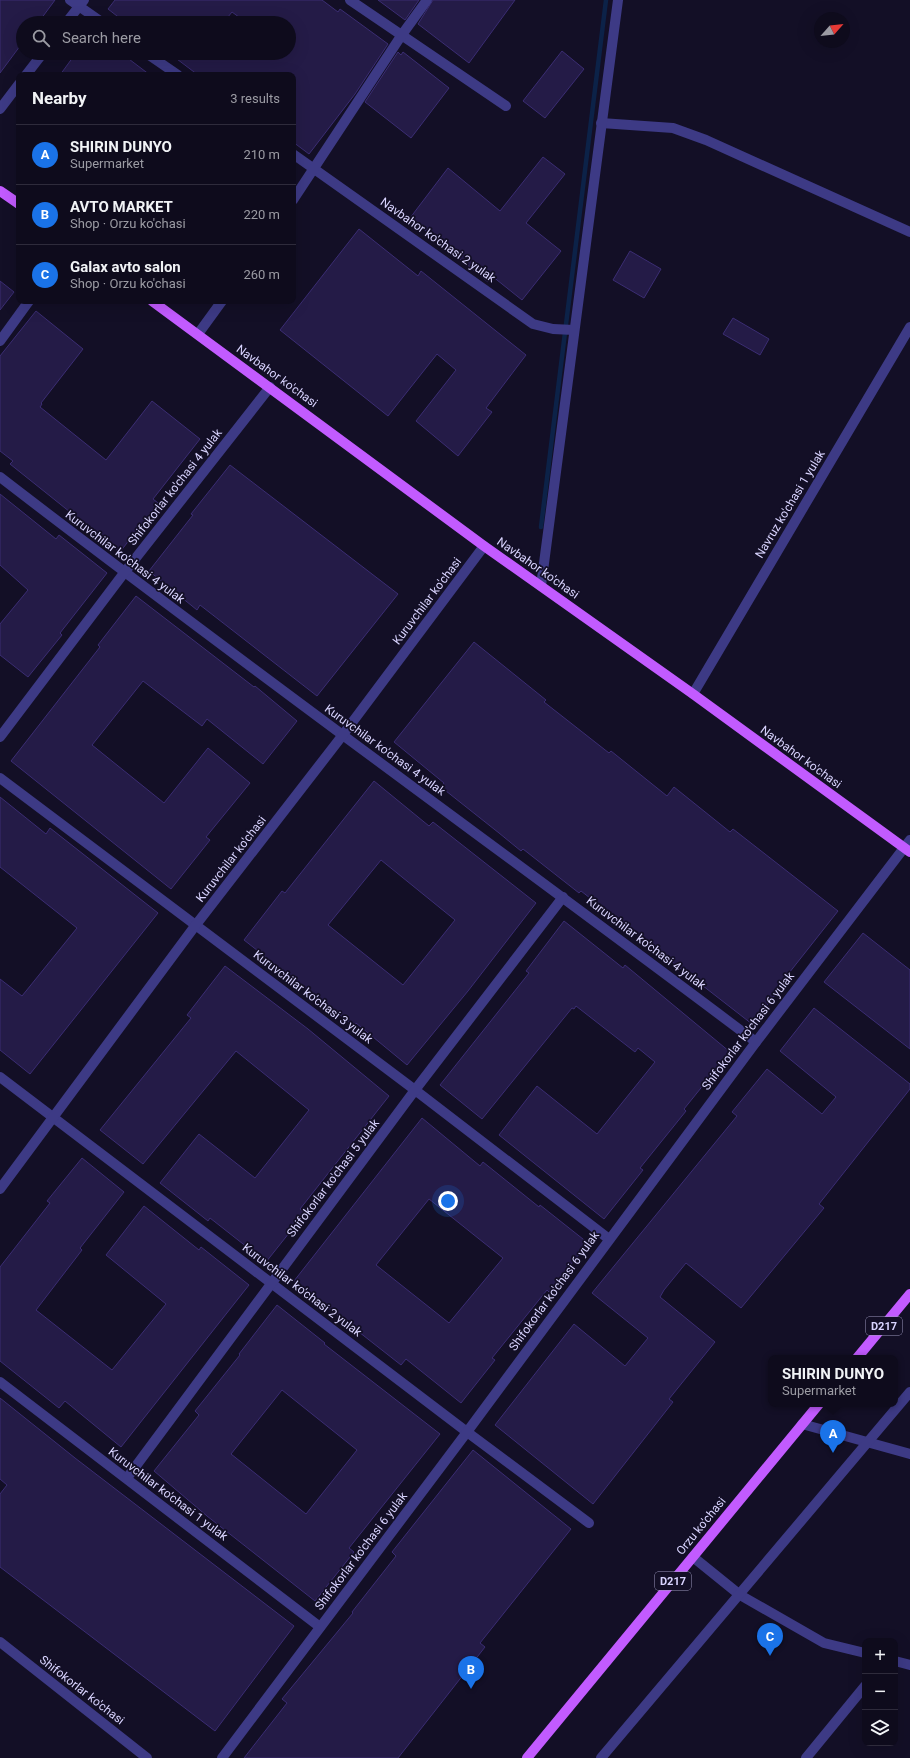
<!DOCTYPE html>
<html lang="en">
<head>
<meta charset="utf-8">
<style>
	body { margin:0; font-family:Roboto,sans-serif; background:#1c1929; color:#f1f3f6 }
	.controls { position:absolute; right:12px; bottom:12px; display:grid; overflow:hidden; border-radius:8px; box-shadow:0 4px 16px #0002 }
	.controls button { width:36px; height:36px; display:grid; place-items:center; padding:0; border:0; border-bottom:1px solid #2e2b3b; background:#0e0b1c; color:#f1f3f6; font:20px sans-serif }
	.compass { position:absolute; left:814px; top:12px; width:36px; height:36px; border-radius:50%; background:#0e0b1c; box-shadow:0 4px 16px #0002; rotate:63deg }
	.you { position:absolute; left:448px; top:1201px; width:14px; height:14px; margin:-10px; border:3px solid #fff; border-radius:50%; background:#1a73e8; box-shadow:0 0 0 6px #1a73e833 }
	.badge { display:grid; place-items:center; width:26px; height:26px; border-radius:50%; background:#1a73e8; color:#fff; font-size:13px; font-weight:700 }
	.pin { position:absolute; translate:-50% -33px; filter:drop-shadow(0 1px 2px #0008) }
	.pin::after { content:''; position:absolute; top:21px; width:14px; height:12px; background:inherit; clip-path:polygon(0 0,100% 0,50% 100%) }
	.popup { position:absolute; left:768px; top:1355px; width:130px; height:52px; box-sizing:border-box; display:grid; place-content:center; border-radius:8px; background:#0e0b1c; filter:drop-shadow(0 1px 3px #0005); font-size:13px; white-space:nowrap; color:#9b9ba3 }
	.popup b { font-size:15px; color:#f1f3f6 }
	.popup::after { content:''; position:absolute; left:50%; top:100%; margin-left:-8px; border:8px solid transparent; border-top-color:#0e0b1c }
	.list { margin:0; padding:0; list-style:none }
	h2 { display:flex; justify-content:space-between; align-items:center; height:52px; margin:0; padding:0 16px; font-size:17px }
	h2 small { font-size:13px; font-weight:400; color:#9b9ba3 }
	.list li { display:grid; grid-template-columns:26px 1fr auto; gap:12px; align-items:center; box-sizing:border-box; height:60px; padding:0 16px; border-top:1px solid #2e2b3b }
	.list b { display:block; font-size:15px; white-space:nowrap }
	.list p { margin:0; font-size:13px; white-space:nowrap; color:#9b9ba3 }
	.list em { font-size:13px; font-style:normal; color:#9b9ba3 }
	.icon { flex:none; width:22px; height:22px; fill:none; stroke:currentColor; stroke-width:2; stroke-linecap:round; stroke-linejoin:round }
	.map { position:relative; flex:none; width:910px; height:1758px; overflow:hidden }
	.search { position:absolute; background:#0e0b1c; box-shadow:0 4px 16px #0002; left:16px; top:16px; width:280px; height:44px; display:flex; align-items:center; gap:10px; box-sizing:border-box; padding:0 14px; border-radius:22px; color:#9b9ba3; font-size:15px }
	.panel { position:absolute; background:#0e0b1c; box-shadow:0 4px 16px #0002; left:16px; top:72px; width:280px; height:232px; border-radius:8px }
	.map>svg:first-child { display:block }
</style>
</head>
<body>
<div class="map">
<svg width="910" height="1758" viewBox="0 0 910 1758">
	<rect width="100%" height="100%" fill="#130f26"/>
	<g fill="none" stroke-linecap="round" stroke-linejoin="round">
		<polyline stroke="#0c2248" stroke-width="4.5" points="541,527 606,0"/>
	</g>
	<g fill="#241b47" stroke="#3b2d73" fill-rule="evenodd">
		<polygon points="0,0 55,0 38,23 23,23 23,42 0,73"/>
		<polygon points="115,0 322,0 338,12 340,9 388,44 355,94 309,154 293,142 293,75 198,75 169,53 289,53 289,23 247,23 232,12 223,23 126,23 108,9"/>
		<polygon points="378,0 419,0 405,20"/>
		<polygon points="433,0 515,0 469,63 418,24"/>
		<polygon points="562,51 584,69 545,118 523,101"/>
		<polygon points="398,52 401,55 403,52 449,88 411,138 365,102"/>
		<polygon points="76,53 121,53 150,75 60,75"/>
		<polygon points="543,157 565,174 526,223 561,251 522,300 492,276 488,282 410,218 448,168 500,211"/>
		<polygon points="359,229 418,276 421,271 526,355 486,408 492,412 458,456 416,421 456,370 437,354 388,416 280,330"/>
		<polygon points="630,251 661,269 644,298 613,280"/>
		<polygon points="0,281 14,292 0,310"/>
		<polygon points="36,311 83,349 41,403 42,404 40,407 106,460 152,401 200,439 153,499 158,503 120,552 10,464 13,461 0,451 0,356"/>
		<polygon points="733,318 769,339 760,355 723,334"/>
		<polygon points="230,465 398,594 317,696 200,605 197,610 149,571 193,515 191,514"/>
		<polygon points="0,494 56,539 59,535 107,573 60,633 62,635 28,677 0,655 0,624 28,590 0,565"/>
		<polygon points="136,596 254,687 255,686 297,721 263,764 207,719 202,726 143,681 92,745 164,803 208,748 250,783 206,837 210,840 171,889 11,761 100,647 98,645"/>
		<polygon points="474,642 546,700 544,702 609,753 611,751 667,796 674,787 730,832 733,829 838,911 789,973 791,975 752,1024 581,891 579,893 523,849 521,851 499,833 441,787 444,783 394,742"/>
		<path d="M374,781L429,826L433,822L536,903L468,991L407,1065L356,1023L354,1026L244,940L282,891L285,893ZM381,860L455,920L403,985L328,925Z"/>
		<polygon points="0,797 46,834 50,828 158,913 30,1074 0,1050 0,979 22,996 77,928 0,867"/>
		<polygon points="564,921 623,968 625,965 730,1052 684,1109 686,1111 640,1168 643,1170 604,1219 499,1135 537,1086 597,1134 655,1062 638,1048 635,1052 576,1006 574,1009 572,1008 482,1119 440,1085 529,973 526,971"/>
		<polygon points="863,933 910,970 910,1049 824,982"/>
		<polygon points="225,966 308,1029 389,1096 300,1209 305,1213 266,1262 210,1218 208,1221 160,1183 199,1134 255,1178 309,1110 236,1051 143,1164 100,1130 191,1018 187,1015"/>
		<polygon points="814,1008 910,1084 910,1089 819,1204 824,1208 741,1308 686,1263 664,1290 660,1297 715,1342 669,1399 673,1402 593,1504 495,1425 574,1324 625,1366 648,1338 592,1293 737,1116 732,1112 767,1069 822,1114 836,1097 780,1051"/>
		<path d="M422,1118L480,1166L483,1162L539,1207L540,1205L588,1243L549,1292L547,1290L492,1358L495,1360L461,1403L406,1359L401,1365L294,1281ZM429,1199L503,1258L449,1323L376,1265Z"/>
		<polygon points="82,1158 124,1192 80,1248 82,1250 36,1310 112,1370 166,1304 106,1255 144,1206 199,1250 201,1247 249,1285 121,1447 65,1401 59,1408 0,1361 0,1267 50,1203 47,1201"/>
		<path d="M277,1305L325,1343L324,1344L440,1434L349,1548L354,1552L315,1601L207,1516L154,1471L199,1415L195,1411L240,1355L239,1354ZM282,1390L357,1450L306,1514L231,1454Z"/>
		<polygon points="0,1398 75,1458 294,1626 215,1731 0,1567 0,1494 7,1485 0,1479"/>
		<polygon points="473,1450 571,1529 480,1643 485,1647 398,1758 244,1758 287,1703 282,1699 353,1613 352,1612 396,1556 392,1552"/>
	</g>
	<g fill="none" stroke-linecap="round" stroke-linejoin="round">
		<g stroke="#3d3a85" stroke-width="10">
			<polyline points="70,0 103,23"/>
			<polyline points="350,0 506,106"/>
			<polyline points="66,23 84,0"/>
			<polyline points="146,53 178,75"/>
			<polyline points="26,75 43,53"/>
			<polyline points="0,109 19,84"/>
			<polyline points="601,123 673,128 706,140 910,232"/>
			<polyline points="293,154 533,324 553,329 574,330"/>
			<polyline points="293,200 401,36 427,0"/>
			<polyline points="198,334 222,301"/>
			<polyline points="0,341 29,301"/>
			<path d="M0,477C249,669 505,853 756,1042"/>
			<polyline points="541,586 618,0"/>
			<polyline points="693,694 910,327"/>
			<polyline points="0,737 124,573 270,387"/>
			<polyline points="0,778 415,1090 609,1239"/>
			<polyline points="0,1077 467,1432 589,1523"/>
			<polyline points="0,1189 195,926 342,736 484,546"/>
			<polyline points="0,1382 320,1627"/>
			<polyline points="802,1424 910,1454"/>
			<polyline points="127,1478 415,1090 563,897"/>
			<polyline points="693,1557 740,1595 824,1643 865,1653"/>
			<polyline points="0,1642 147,1758"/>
			<polyline points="895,1661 910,1665"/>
			<polyline points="222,1758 467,1432 756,1042 910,840"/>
			<polyline points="601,1758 910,1392"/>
			<polyline points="806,1758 865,1686"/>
		</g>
		<g stroke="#c25bff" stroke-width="10">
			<polyline points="0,191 19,204"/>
			<polyline points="152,301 484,546 693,694 910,852"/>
			<polyline points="857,1358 910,1294"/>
			<polyline points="527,1758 819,1404"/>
		</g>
	</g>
	<g text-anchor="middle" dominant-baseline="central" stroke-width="3.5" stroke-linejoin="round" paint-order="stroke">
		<g fill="#130f26" stroke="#9e99be" stroke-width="1">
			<rect x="866" y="1317" width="36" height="18" rx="3"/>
			<rect x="655" y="1572" width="36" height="18" rx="3"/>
		</g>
		<g font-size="11" font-weight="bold" fill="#d9d4ff">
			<text x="884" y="1326">D217</text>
			<text x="673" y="1581">D217</text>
		</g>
		<g font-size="12" fill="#d9d4ff" stroke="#130f26">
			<text transform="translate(438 240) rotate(35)">Navbahor ko'chasi 2 yulak</text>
			<text transform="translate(277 376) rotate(36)">Navbahor ko'chasi</text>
			<text transform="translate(175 487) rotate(-52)">Shifokorlar ko'chasi 4 yulak</text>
			<text transform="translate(790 504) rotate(-59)">Navruz ko'chasi 1 yulak</text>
			<text transform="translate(125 557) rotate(37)">Kuruvchilar ko'chasi 4 yulak</text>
			<text transform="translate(538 568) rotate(35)">Navbahor ko'chasi</text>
			<text transform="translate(427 601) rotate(-53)">Kuruvchilar ko'chasi</text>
			<text transform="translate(385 750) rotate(36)">Kuruvchilar ko'chasi 4 yulak</text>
			<text transform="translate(801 757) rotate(36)">Navbahor ko'chasi</text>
			<text transform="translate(231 859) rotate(-52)">Kuruvchilar ko'chasi</text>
			<text transform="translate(646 943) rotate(37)">Kuruvchilar ko'chasi 4 yulak</text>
			<text transform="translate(313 997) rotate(37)">Kuruvchilar ko'chasi 3 yulak</text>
			<text transform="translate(748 1031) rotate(-53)">Shifokorlar ko'chasi 6 yulak</text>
			<text transform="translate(333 1178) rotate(-53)">Shifokorlar ko'chasi 5 yulak</text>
			<text transform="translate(302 1290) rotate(37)">Kuruvchilar ko'chasi 2 yulak</text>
			<text transform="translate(554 1291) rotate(-54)">Shifokorlar ko'chasi 6 yulak</text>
			<text transform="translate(168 1494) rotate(37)">Kuruvchilar ko'chasi 1 yulak</text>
			<text transform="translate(701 1526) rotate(-51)">Orzu ko'chasi</text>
			<text transform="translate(361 1551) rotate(-53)">Shifokorlar ko'chasi 6 yulak</text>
			<text transform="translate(82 1690) rotate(38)">Shifokorlar ko'chasi</text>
		</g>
	</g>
</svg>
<div class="controls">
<button>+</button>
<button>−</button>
<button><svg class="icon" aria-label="layers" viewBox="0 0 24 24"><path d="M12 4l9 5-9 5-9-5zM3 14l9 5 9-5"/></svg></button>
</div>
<svg class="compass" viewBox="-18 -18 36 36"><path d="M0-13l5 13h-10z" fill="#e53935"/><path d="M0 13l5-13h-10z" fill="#9b9ba3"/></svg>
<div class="you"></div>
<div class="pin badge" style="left:833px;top:1453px">A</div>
<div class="popup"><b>SHIRIN DUNYO</b>Supermarket</div>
<div class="pin badge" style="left:471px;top:1689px">B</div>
<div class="pin badge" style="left:770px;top:1656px">C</div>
<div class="search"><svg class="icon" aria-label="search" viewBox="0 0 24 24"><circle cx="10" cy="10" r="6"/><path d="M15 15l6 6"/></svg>Search here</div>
<section class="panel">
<h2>Nearby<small>3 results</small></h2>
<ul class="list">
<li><span class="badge">A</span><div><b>SHIRIN DUNYO</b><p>Supermarket</p></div><em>210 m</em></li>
<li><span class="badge">B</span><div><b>AVTO MARKET</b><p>Shop · Orzu ko'chasi</p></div><em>220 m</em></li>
<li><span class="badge">C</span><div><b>Galax avto salon</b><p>Shop · Orzu ko'chasi</p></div><em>260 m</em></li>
</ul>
</section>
</div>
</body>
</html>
